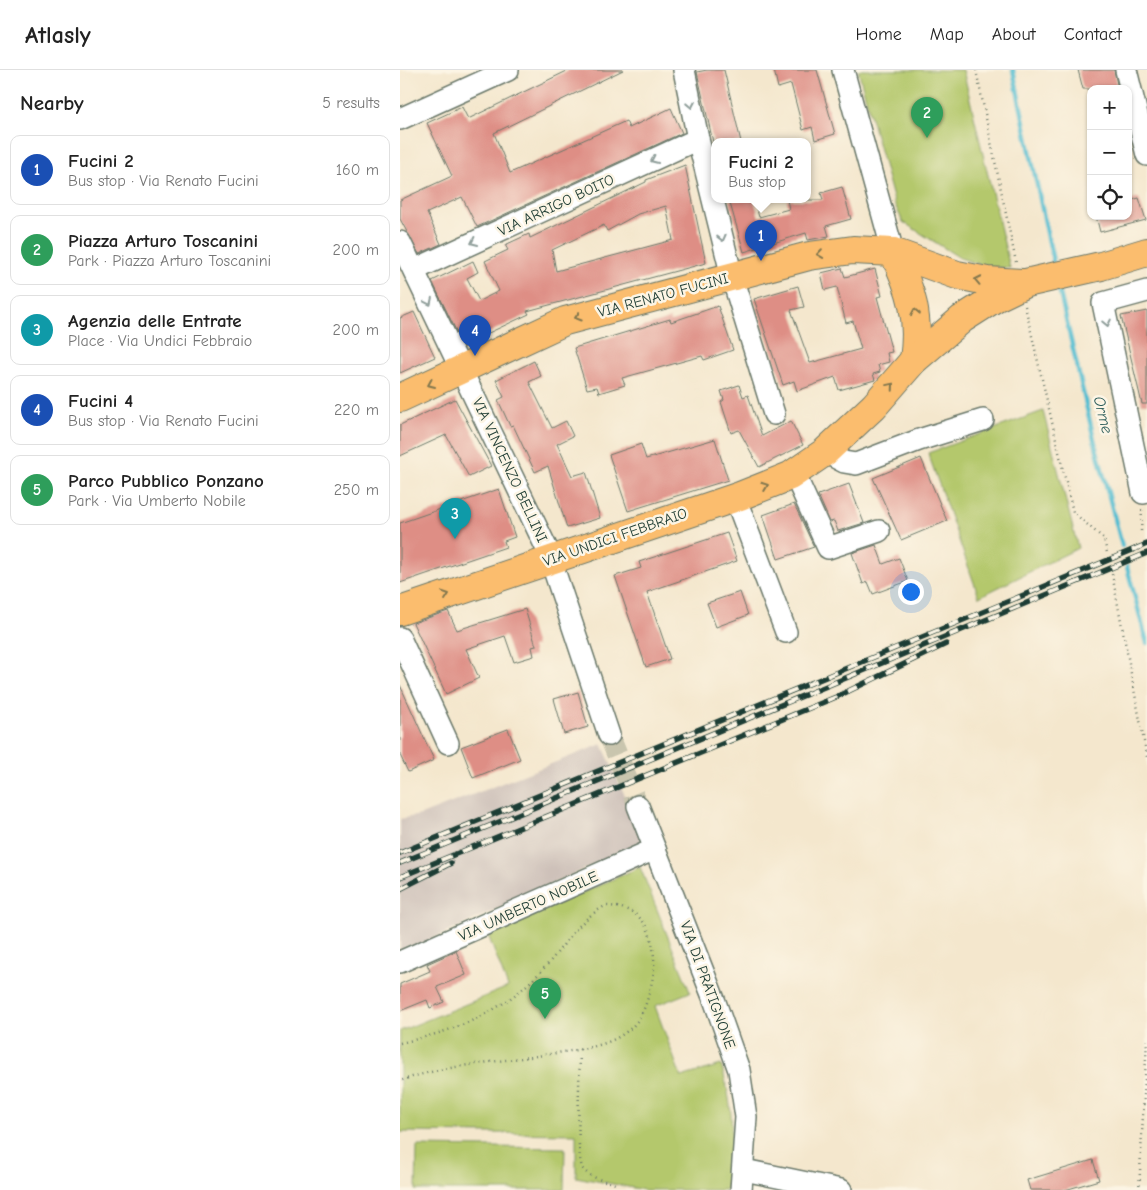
<!DOCTYPE html>
<html lang="en">
<head>
<meta charset="utf-8">
<style>
	body { margin:0; font-family:"Comic Neue",sans-serif; background:#f6f6f6; color:#222 }
	.controls { position:absolute; right:15px; top:15px; display:grid; overflow:hidden; border-radius:10px; box-shadow:0 1px 4px #0004 }
	.controls button { width:45px; height:45px; display:grid; place-items:center; padding:0; border:0; border-bottom:1px solid #e0e0e0; background:#fff; color:#222; font:25px sans-serif }
	.you { position:absolute; left:510px; top:521px; width:18px; height:18px; margin:-12px; border:4px solid #fff; border-radius:50%; background:#1a73e8; box-shadow:0 0 0 8px #1a73e833 }
	.badge { display:grid; place-items:center; width:32px; height:32px; border-radius:50%; background:#1f6fb2; color:#fff; font-size:16px; font-weight:700 }
	.pin { position:absolute; translate:-50% -41px; filter:drop-shadow(0 1px 2px #0008) }
	.pin::after { content:''; position:absolute; top:26px; width:18px; height:15px; background:inherit; clip-path:polygon(0 0,100% 0,50% 100%) }
	.popup { position:absolute; left:311px; top:68px; width:100px; height:65px; box-sizing:border-box; display:grid; place-content:center; border-radius:10px; background:#fff; filter:drop-shadow(0 1px 4px #0005); font-size:16px; white-space:nowrap; color:#767676 }
	.popup b { font-size:19px; color:#222 }
	.popup::after { content:''; position:absolute; left:50%; top:100%; margin-left:-10px; border:10px solid transparent; border-top-color:#fff }
	.list { margin:0; padding:0; list-style:none }
	h2 { display:flex; justify-content:space-between; align-items:center; height:65px; margin:0; padding:0 20px; font-size:21px }
	h2 small { font-size:16px; font-weight:400; color:#767676 }
	.list li { display:grid; grid-template-columns:32px 1fr auto; gap:15px; align-items:center; box-sizing:border-box; height:70px; margin:0 10px 10px; padding:0 10px; border:1px solid #e0e0e0; border-radius:10px }
	.list b { display:block; font-size:19px; white-space:nowrap }
	.list p { margin:0; font-size:16px; white-space:nowrap; color:#767676 }
	.list em { font-size:16px; font-style:normal; color:#767676 }
	.icon { flex:none; width:28px; height:28px; fill:none; stroke:currentColor; stroke-width:2; stroke-linecap:round; stroke-linejoin:round }
	.map { position:relative; flex:none; width:747px; height:1120px; overflow:hidden }
	header { display:flex; align-items:center; gap:30px; box-sizing:border-box; height:70px; padding:0 25px; background:#fff; border-bottom:1px solid #e0e0e0 }
	header strong { font-size:24px }
	nav { display:flex; gap:28px; margin-inline-start:auto; font-size:18px }
	main { display:flex }
	aside { flex:1; background:#fff }
	.map>svg:first-child { display:block }
</style>
</head>
<body>
<header>
<strong>Atlasly</strong>
<nav><a>Home</a><a>Map</a><a>About</a><a>Contact</a></nav>
</header>
<main>
<aside>
<h2>Nearby<small>5 results</small></h2>
<ul class="list">
<li><span class="badge" style="background:#1a4fb4">1</span><div><b>Fucini 2</b><p>Bus stop · Via Renato Fucini</p></div><em>160 m</em></li>
<li><span class="badge" style="background:#2e9e5b">2</span><div><b>Piazza Arturo Toscanini</b><p>Park · Piazza Arturo Toscanini</p></div><em>200 m</em></li>
<li><span class="badge" style="background:#0f9aa8">3</span><div><b>Agenzia delle Entrate</b><p>Place · Via Undici Febbraio</p></div><em>200 m</em></li>
<li><span class="badge" style="background:#1a4fb4">4</span><div><b>Fucini 4</b><p>Bus stop · Via Renato Fucini</p></div><em>220 m</em></li>
<li><span class="badge" style="background:#2e9e5b">5</span><div><b>Parco Pubblico Ponzano</b><p>Park · Via Umberto Nobile</p></div><em>250 m</em></li>
</ul>
</aside>
<div class="map">
<svg width="747" height="1120" viewBox="0 0 747 1120">
	<rect width="100%" height="100%" fill="#fcf5e5"/>
	<filter id="ink" filterUnits="userSpaceOnUse"><feTurbulence type="fractalNoise" baseFrequency=".02" numOctaves="2"/><feDisplacementMap in="SourceGraphic" scale="10" xChannelSelector="R" yChannelSelector="G"/><feConvolveMatrix kernelMatrix="1 2 1 2 8 2 1 2 1" color-interpolation-filters="sRGB"/></filter>
	<filter id="wash" filterUnits="userSpaceOnUse"><feTurbulence type="fractalNoise" baseFrequency=".0096" numOctaves="4" result="noise"/><feDisplacementMap in="SourceGraphic" scale="20" xChannelSelector="R" yChannelSelector="G"/><feGaussianBlur stdDeviation="1.12" result="paint"/><feColorMatrix in="noise" values="0 0 0 0 0 0 0 0 0 0 0 0 0 0 0 0 0 1.4 0 .05"/><feComposite in="paint" operator="in"/></filter>
	<g filter="url(#wash)">
		<rect width="100%" height="100%" fill="#f4e7cd"/>
		<polygon fill="#cec1b9" points="202,674 245,771 0,884 0,749 21,745"/>
		<g fill="#b4c86c" stroke="#6a8250">
			<polygon points="458,0 563,0 610,198 588,197 560,188 503,152 495,135"/>
			<polygon points="643,341 678,478 579,527 528,383"/>
			<path d="M240,797L290,922L255,936L281,1007L321,995C334,1036 335,1077 326,1120H244L176,1107V1064L0,1062V961L108,917L88,865Z"/>
			<polygon points="17,1076 165,1078 164,1120 16,1120"/>
		</g>
		<g fill="none" stroke-linecap="round" stroke-linejoin="round">
			<g stroke="#54bed1" stroke-width="4.5">
				<polyline points="613,0 653,191"/>
				<polyline points="659,219 694,369 722,476"/>
				<polyline points="727,497 747,573"/>
			</g>
		</g>
		<g id="blocks">
			<g fill="#de8e85" fill-rule="evenodd">
				<polygon points="169,0 223,0 94,63 110,103 226,51 229,58 271,38 282,63 77,157 62,127 27,143 41,174 19,184 0,149 0,130 52,106 27,53 62,37 68,49"/>
				<polygon points="307,0 324,0 341,72 313,72 297,2"/>
				<polygon points="374,0 417,0 435,64 415,70 412,57 403,60 391,14 378,18"/>
				<polygon points="678,0 714,0 718,19 683,19"/>
				<path d="M285,95L306,193L127,241L129,244L63,275L32,211L73,191L78,202L67,208L79,231L99,221L85,191L108,180L105,175L129,164L130,168L246,112V110ZM266,136L273,170L156,201L152,180L204,155L207,161L238,144Z"/>
				<polygon points="442,117 451,149 426,156 429,166 408,170 406,163 344,182 329,130 354,130 359,147 389,139 387,130 423,130 421,123"/>
				<polygon points="739,128 746,150 700,162 696,146 728,146 728,131"/>
				<polygon points="442,198 445,207 475,199 482,226 477,227 492,282 487,283 489,292 478,295 480,302 473,304 475,310 439,320 435,307 397,321 394,311 383,315 354,229 398,216 404,237 391,240 410,293 461,279 453,251 446,253 437,217 425,220 421,203"/>
				<polygon points="318,236 333,280 304,290 302,286 222,308 225,315 199,323 197,317 187,319 174,278 270,249 271,252"/>
				<polygon points="747,241 747,334 742,334 721,246"/>
				<polygon points="14,242 35,287 0,303 0,248"/>
				<polygon points="134,291 141,306 129,312 152,358 166,351 173,366 157,374 172,406 186,402 200,448 167,458 148,396 135,402 113,355 110,356 98,330 104,327 96,310"/>
				<polygon points="339,315 343,327 348,325 362,366 391,351 403,375 359,397 339,360 331,363 321,332 324,330 321,321"/>
				<polygon points="55,329 91,396 69,407 46,365 0,386 0,355"/>
				<polygon points="315,369 328,410 228,441 209,385 241,374 246,389"/>
				<polygon points="521,388 547,451 501,470 473,408"/>
				<polygon points="449,414 464,453 438,461 434,451 430,452 418,425"/>
				<polygon points="99,419 115,467 104,471 106,477 0,513 0,453"/>
				<polygon points="394,434 414,477 378,489 363,445"/>
				<polygon points="327,463 337,491 247,522 270,589 246,597 215,506 241,498 239,492"/>
				<polygon points="476,475 483,494 499,488 508,511 473,524 468,512 463,514 452,483"/>
				<polygon points="340,522 348,545 316,557 307,533"/>
				<polygon points="125,539 136,576 132,577 134,586 114,592 105,566 66,579 79,608 46,624 13,553 48,541 57,560"/>
				<polygon points="0,615 34,690 8,702 0,685"/>
				<polygon points="178,622 188,657 164,664 154,629"/>
				<polygon points="108,659 120,689 73,708 61,677"/>
				<polygon points="56,881 66,905 37,917 44,932 30,938 27,930 0,941 0,914 30,901 27,894"/>
				<polygon points="693,1090 699,1110 665,1120 630,1120 627,1110"/>
			</g>
		</g>
	</g>
	<g filter="url(#ink)">
		<use href="#blocks" fill-opacity="0" stroke="#6a786a" stroke-width="1"/>
		<g fill="none" stroke-linecap="round" stroke-linejoin="round">
			<polyline stroke="#c9c5ae" stroke-width="21" stroke-dasharray="21 11" stroke-linecap="butt" points="209,665 238,736"/>
			<defs>
				<g id="minor">
					<polyline points="284,0 298,69 332,207 374,344"/>
					<polyline points="443,0 493,182"/>
					<polyline points="726,0 747,85"/>
					<polyline points="0,49 108,0"/>
					<polyline points="0,172 147,479 209,665"/>
					<polyline points="14,200 298,69"/>
					<polyline points="747,221 703,233 743,423 747,422"/>
					<polyline points="425,382 444,392 456,394 519,370 583,350"/>
					<polyline points="394,403 428,478 479,461"/>
					<polyline points="335,427 386,562"/>
					<polyline points="0,568 48,673"/>
					<polyline points="238,736 315,932 339,1000 346,1047 341,1120"/>
					<polyline points="0,892 255,779"/>
					<polyline points="344,1100 441,1120"/>
				</g>
				<g id="major">
					<path d="M493,182C512,220 520,248 514,290"/>
					<polyline points="0,328 165,251 409,186 453,180 493,182 557,205 587,211 622,213"/>
					<polyline points="0,541 340,426 390,406 425,382 474,336 514,290 562,249 595,228 626,213 701,196 747,182"/>
				</g>
			</defs>
			<use href="#minor" stroke="#6a786a" stroke-width="24"/>
			<use href="#major" stroke="#6a786a" stroke-width="30"/>
			<g stroke="#6a786a" stroke-width="2.5" stroke-dasharray="1 4" stroke-linecap="butt">
				<polyline points="576,0 616,192"/>
				<polyline points="625,236 673,442 704,469 707,483"/>
				<polyline points="741,461 742,440"/>
				<polyline points="712,504 747,687"/>
				<path d="M0,973C60,960 104,942 146,896C167,873 176,852 205,836C223,836 240,842 248,860C255,879 256,897 251,916C247,933 241,952 226,962C205,978 175,980 150,984C101,992 47,994 0,1011"/>
				<path d="M180,979C180,999 175,1088 183,1099C190,1108 205,1111 215,1114"/>
				<polyline points="739,1120 747,970"/>
			</g>
			<use href="#minor" stroke="#fff" stroke-width="21"/>
			<use href="#major" stroke="#fbbd6e" stroke-width="28"/>
			<defs>
				<g id="rail">
					<polyline points="0,783 747,474"/>
					<polyline points="0,793 747,483"/>
					<polyline points="0,807 436,627 546,574"/>
					<polyline points="0,819 51,793"/>
				</g>
			</defs>
			<use href="#rail" stroke="#1f3d34" stroke-width="5.5"/>
			<use href="#rail" stroke="#fcf5e5" stroke-width="4" stroke-dasharray="11" stroke-linecap="butt"/>
		</g>
		<defs><path id="oneway-chevron" d="M-2-3.5L2.5 0L-2 3.5" fill="none" stroke-width="1.6" stroke-linecap="round" stroke-linejoin="round" transform="scale(1.25)"/></defs>
		<g stroke="#8f9e9a">
			<use href="#oneway-chevron" transform="translate(291 35) rotate(79)"/>
			<use href="#oneway-chevron" transform="translate(254 90) rotate(155)"/>
			<use href="#oneway-chevron" transform="translate(322 168) rotate(76)"/>
			<use href="#oneway-chevron" transform="translate(74 172) rotate(155)"/>
			<use href="#oneway-chevron" transform="translate(29 232) rotate(64)"/>
			<use href="#oneway-chevron" transform="translate(707 253) rotate(78)"/>
		</g>
		<g stroke="#82774e">
			<use href="#oneway-chevron" transform="translate(420 184) rotate(172)"/>
			<use href="#oneway-chevron" transform="translate(578 210) rotate(-168)"/>
			<use href="#oneway-chevron" transform="translate(515 242) rotate(-101)"/>
			<use href="#oneway-chevron" transform="translate(178 247) rotate(163)"/>
			<use href="#oneway-chevron" transform="translate(31 314) rotate(156)"/>
			<use href="#oneway-chevron" transform="translate(491 316) rotate(-50)"/>
			<use href="#oneway-chevron" transform="translate(365 416) rotate(-21)"/>
			<use href="#oneway-chevron" transform="translate(46 525) rotate(-19)"/>
		</g>
	</g>
	<g text-anchor="middle" dominant-baseline="central" stroke-width="5" stroke-linejoin="round" paint-order="stroke">
		<g font-size="15" fill="#1f3d34" stroke="#fcf5e5">
			<text transform="translate(156 135) rotate(-25)">VIA ARRIGO BOITO</text>
			<text transform="translate(263 225) rotate(-15)">VIA RENATO FUCINI</text>
			<text transform="translate(110 400) rotate(65)">VIA VINCENZO BELLINI</text>
			<text transform="translate(215 467) rotate(-19)">VIA UNDICI FEBBRAIO</text>
			<text transform="translate(128 836) rotate(-24)">VIA UMBERTO NOBILE</text>
			<text transform="translate(308 915) rotate(70)">VIA DI PRATIGNONE</text>
		</g>
		<g font-size="16" font-style="italic" fill="#2c5d5b" stroke="#fcf5e5">
			<text transform="translate(703 345) rotate(76)">Orme</text>
		</g>
	</g>
</svg>
<div class="controls">
<button>+</button>
<button>−</button>
<button><svg class="icon" aria-label="locate" viewBox="0 0 24 24"><circle cx="12" cy="12" r="6"/><path d="M12 2v4M12 18v4M2 12h4M18 12h4"/></svg></button>
</div>
<div class="you"></div>
<div class="pin badge" style="left:361px;top:191px;background:#1a4fb4">1</div>
<div class="popup"><b>Fucini 2</b>Bus stop</div>
<div class="pin badge" style="left:527px;top:68px;background:#2e9e5b">2</div>
<div class="pin badge" style="left:55px;top:469px;background:#0f9aa8">3</div>
<div class="pin badge" style="left:75px;top:286px;background:#1a4fb4">4</div>
<div class="pin badge" style="left:145px;top:949px;background:#2e9e5b">5</div>
</div>
</main>
</body>
</html>
